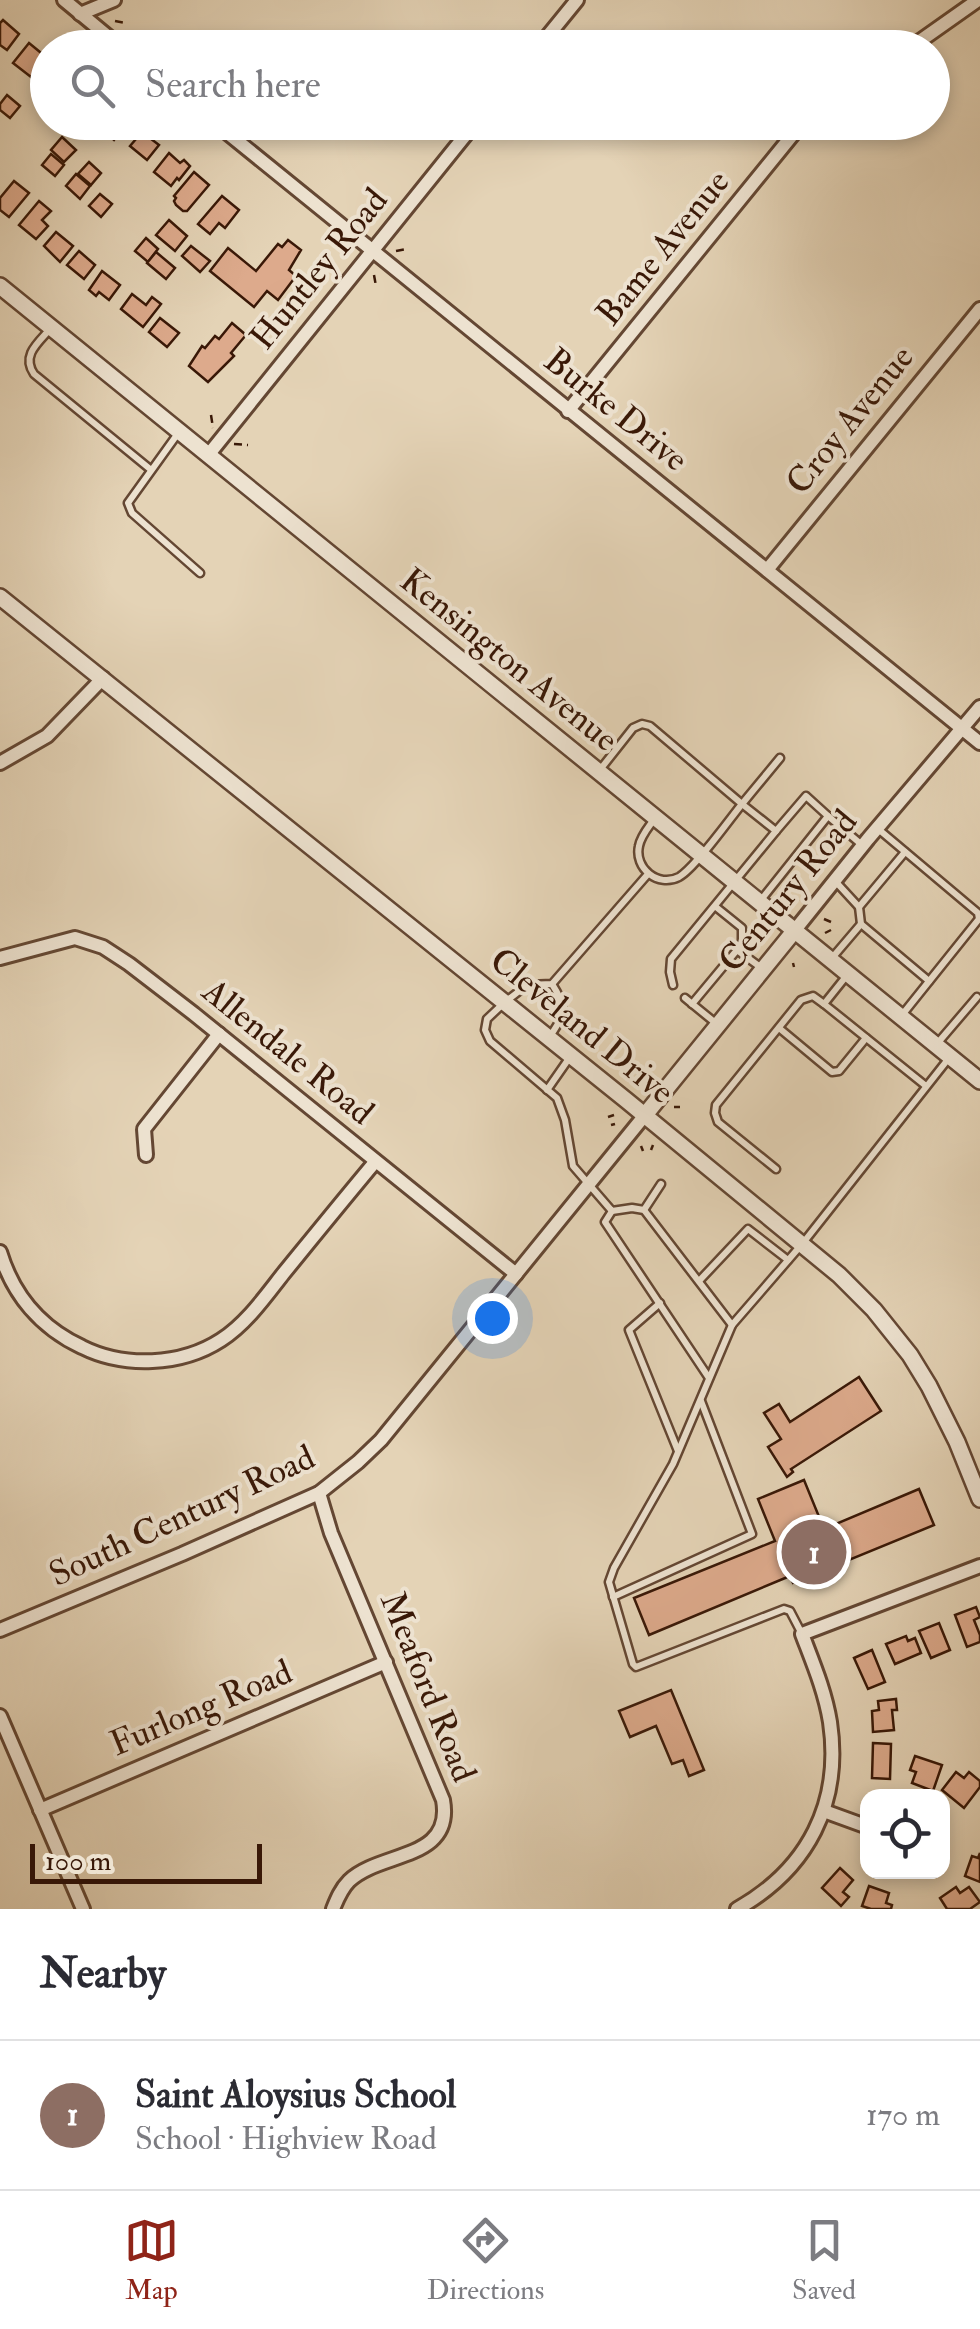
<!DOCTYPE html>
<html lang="en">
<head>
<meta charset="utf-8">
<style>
	body { margin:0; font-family:"IM FELL Double Pica",serif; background:#f2f2f3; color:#2b2b33 }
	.controls { position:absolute; right:30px; bottom:30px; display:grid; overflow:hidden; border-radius:20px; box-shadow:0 5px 15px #0003 }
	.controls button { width:90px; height:90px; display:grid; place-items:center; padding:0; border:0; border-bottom:2px solid #e1e1e2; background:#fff; color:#2b2b33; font:50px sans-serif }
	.scale { position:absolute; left:30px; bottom:25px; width:232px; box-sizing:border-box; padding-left:10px; border:5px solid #391807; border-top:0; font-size:28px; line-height:35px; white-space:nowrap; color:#391807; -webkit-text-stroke:8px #ede2d0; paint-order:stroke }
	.you { position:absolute; left:492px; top:1318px; width:35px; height:35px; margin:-25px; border:8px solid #fff; border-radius:50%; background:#1a73e8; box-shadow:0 0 0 15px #1a73e833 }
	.badge { display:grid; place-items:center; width:65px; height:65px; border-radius:50%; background:#8f2418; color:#fff; font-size:32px; font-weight:700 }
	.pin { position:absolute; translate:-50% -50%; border:5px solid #fff; box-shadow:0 2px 10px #0006 }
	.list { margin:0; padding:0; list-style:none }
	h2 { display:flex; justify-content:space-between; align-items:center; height:130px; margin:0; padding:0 40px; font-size:42px }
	h2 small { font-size:32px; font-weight:400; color:#7c7c81 }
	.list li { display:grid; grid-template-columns:65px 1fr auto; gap:30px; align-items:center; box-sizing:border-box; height:150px; padding:0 40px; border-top:2px solid #e1e1e2 }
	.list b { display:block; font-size:38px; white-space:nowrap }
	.list p { margin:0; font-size:32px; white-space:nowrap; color:#7c7c81 }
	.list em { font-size:32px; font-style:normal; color:#7c7c81 }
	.icon { flex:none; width:55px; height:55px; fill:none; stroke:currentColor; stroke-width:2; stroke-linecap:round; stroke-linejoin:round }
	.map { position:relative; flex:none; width:980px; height:1909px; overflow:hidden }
	.search { position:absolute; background:#fff; box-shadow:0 5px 15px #0003; left:30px; right:30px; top:30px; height:110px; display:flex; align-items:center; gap:25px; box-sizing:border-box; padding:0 35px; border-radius:55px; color:#7c7c81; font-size:38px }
	.sheet { height:280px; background:#fff }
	nav { display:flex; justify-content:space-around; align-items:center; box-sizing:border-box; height:140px; border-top:2px solid #e1e1e2; background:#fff; font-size:28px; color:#7c7c81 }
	nav a { display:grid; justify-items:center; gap:5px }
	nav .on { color:#8f2418 }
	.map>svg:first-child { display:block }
</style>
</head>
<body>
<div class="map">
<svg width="980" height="1909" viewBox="0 0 980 1909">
	<rect width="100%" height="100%" fill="#e4d3b6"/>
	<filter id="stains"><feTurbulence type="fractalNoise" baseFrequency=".002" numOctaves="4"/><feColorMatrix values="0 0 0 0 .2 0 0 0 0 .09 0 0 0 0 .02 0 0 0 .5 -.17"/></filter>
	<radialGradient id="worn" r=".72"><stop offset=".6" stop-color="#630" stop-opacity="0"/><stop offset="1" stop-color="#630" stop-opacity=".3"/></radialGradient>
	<g fill="#ddaa8c" stroke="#391807" stroke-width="2.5">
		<polygon points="3,20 19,34 7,50 0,45 0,23"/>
		<polygon points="29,43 46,57 41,63 48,68 42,74 37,69 31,77 13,63"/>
		<polygon points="7,95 20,106 10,118 0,110 0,104"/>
		<polygon points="99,122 128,122 114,140 97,125"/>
		<polygon points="142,132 159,145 147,160 130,146"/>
		<polygon points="62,137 76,150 64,162 51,150"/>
		<polygon points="169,153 180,163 184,160 190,166 179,180 177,178 171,186 154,172"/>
		<polygon points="51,154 64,165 55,176 42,165"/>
		<polygon points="89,162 101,173 91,185 78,174"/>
		<polygon points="194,172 209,185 187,211 183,211 176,205 174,201 176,198 174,196"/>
		<polygon points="76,174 90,186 80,199 66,186"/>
		<polygon points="14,181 29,193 9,217 0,210 0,198"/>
		<polygon points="100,194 112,204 101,217 89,206"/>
		<polygon points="222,196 239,210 225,228 219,223 210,234 198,224"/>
		<polygon points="39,201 51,211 42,220 48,226 36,239 19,225"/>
		<polygon points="169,220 187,236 175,251 156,235"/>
		<polygon points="56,232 73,246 60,262 44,246"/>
		<polygon points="146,238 158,249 148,262 135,251"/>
		<polygon points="288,240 301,250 289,270 296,276 278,300 267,291 254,307 210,271 228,248 256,271 278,244 282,247"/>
		<polygon points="191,246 210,261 200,272 182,256"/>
		<polygon points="79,251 95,265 84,279 67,265"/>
		<polygon points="156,252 175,268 166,279 147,263"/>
		<polygon points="102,271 120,285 109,300 99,292 96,296 89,290"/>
		<polygon points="132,294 146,305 152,297 161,304 143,327 121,309"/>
		<polygon points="160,318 179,333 167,347 149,332"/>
		<polygon points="232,323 246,335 231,353 234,356 208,382 189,366 202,346 205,348 215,336 219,339"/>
		<polygon points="859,1377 881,1411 791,1469 793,1472 787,1477 768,1447 781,1439 764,1413 779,1404 790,1422"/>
		<polygon points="804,1480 824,1529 919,1489 934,1525 793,1583 790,1576 649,1635 634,1598 775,1541 758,1499"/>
		<polygon points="976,1607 980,1617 974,1620 980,1635 980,1642 967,1647 955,1615"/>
		<polygon points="939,1623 950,1650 931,1658 919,1631"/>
		<polygon points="906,1636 908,1641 915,1638 921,1653 895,1664 886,1644"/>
		<polygon points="872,1650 885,1682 868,1689 854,1658"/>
		<polygon points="671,1690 704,1770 689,1776 683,1760 672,1764 656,1726 630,1737 619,1711"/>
		<polygon points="896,1699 897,1710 892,1710 894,1730 873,1732 872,1711 879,1710 878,1701"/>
		<polygon points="873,1743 891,1744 890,1779 872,1778"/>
		<polygon points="915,1756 942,1765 933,1791 912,1783 916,1772 910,1770"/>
		<polygon points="956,1772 964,1778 969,1772 980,1781 980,1787 964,1808 942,1790"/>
		<polygon points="980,1853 980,1882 965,1876 972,1856 978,1858"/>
		<polygon points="840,1868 853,1880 843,1892 849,1897 841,1906 822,1888"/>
		<polygon points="869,1886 889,1893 886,1903 892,1905 891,1909 871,1909 862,1906"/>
		<polygon points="956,1887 960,1893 969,1887 980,1902 970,1909 947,1909 940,1898"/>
	</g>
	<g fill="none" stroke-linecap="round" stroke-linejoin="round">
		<defs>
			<g id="service">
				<path d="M51,328C39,342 21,355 34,374L150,469"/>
				<polyline points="179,432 128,503 132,513 200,573"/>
				<polyline points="780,758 742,804 776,831 806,796 828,816"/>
				<path d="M599,771L633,728L642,724L650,726L742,804C729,820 695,868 679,877C658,888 634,868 639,846C641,835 649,827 655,818"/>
				<polyline points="877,828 978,913 979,919 902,1015"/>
				<polyline points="905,852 859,907 861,924 929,981"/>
				<polyline points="648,874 552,984 527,985 505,1002 487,1019 485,1030 490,1041 557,1098 565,1120 573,1166 612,1211 632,1208 644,1210 732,1325"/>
				<polyline points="836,882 859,907"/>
				<polyline points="761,900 828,816 862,845"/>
				<polyline points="716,907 742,928 742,942 737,950"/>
				<polyline points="832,958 861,924"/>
				<polyline points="848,974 824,1004 926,1086"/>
				<polyline points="673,985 670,972 671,959 776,831"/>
				<polyline points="685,998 718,1025"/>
				<polyline points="692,1004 737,950 763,969"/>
				<polyline points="779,1028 832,1072 839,1071 866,1038"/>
				<path d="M550,1036C566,1014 567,1007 552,984"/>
				<polyline points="936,1045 977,997"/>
				<polyline points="547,1090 570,1057"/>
				<polyline points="776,1169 718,1122 715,1113 716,1105 801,1000 813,996 824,1004"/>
				<polyline points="644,1210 661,1184"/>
				<polyline points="612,1211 605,1222 709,1378"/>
				<polyline points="699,1281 748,1229 788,1260"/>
				<polyline points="660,1303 629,1330 678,1451"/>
				<polyline points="613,1597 752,1534 701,1401"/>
				<polyline points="802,1634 790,1611 784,1609 636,1667 633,1664 609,1582 614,1568 673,1464 732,1325 803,1243 949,1058"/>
			</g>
			<g id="minor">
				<polyline points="64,0 122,48"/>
				<polyline points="80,14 114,0"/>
				<polyline points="538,48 577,0"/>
				<polyline points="910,48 978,0"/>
				<polyline points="214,122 980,743"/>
				<polyline points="568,411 803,122"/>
				<polyline points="209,454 476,122"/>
				<polyline points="767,570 980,309"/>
				<polyline points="0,763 47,736 103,678"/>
				<polyline points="795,930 868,839 980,707"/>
				<polyline points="0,958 75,938 103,947 129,964 194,1014 516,1274"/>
				<polyline points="146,1155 144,1129 219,1034"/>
				<path d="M0,1252C13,1295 41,1328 82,1347C124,1368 181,1366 221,1340C246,1324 265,1297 283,1274C314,1236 344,1199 375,1162"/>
				<path d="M319,1493L331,1533L443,1800C454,1861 380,1851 349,1881C341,1889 337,1899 333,1909"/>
				<polyline points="0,1630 182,1554 319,1493 358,1462 381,1440 645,1115"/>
				<polyline points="0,1716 83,1909"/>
				<polyline points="40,1810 386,1662"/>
				<polyline points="824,1811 868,1827"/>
				<path d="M737,1909C808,1869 842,1803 830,1722C825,1691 813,1663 802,1634L980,1566"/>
			</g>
			<g id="tertiary">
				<polyline points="0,286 980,1081"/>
				<polyline points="0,597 626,1100 839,1275 874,1310 910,1355 929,1386 957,1442 980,1499"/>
				<polyline points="645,1115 795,930"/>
			</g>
		</defs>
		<use href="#service" stroke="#644733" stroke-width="11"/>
		<use href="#minor" stroke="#644733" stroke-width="18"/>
		<use href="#tertiary" stroke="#644733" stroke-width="20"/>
		<g stroke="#391807" stroke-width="2.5" stroke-dasharray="8 5" stroke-linecap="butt">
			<polyline points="115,21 125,23"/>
			<polyline points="396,251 406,249"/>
			<polyline points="374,275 376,286"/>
			<polyline points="211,415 213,428"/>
			<polyline points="234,444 248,445"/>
			<polyline points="797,898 798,901"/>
			<polyline points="824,919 831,922"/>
			<polyline points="759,933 763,931"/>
			<polyline points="825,933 831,930"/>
			<polyline points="793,963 794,967"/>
			<polyline points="674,1107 680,1107"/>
			<polyline points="608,1117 614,1115"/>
			<polyline points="611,1125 615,1124"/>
			<polyline points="641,1146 643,1151"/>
			<polyline points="651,1150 653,1145"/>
		</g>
		<use href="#service" stroke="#ede2d0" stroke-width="6"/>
		<use href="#minor" stroke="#ede2d0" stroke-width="12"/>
		<use href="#tertiary" stroke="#ede2d0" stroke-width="15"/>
	</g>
	<g text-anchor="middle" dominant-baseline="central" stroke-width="8" stroke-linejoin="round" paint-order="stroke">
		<g font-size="35" fill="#391807" stroke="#ede2d0">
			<text transform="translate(663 248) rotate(-51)">Bame Avenue</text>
			<text transform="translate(319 269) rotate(-51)">Huntley Road</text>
			<text transform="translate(616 410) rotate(39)">Burke Drive</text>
			<text transform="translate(850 420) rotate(-51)">Croy Avenue</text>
			<text transform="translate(509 660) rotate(39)">Kensington Avenue</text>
			<text transform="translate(788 891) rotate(-51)">Century Road</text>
			<text transform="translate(582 1026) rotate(39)">Cleveland Drive</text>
			<text transform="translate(288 1052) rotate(39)">Allendale Road</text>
			<text transform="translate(182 1516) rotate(-25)">South Century Road</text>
			<text transform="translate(428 1687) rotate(68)">Meaford Road</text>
			<text transform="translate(201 1708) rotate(-23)">Furlong Road</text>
		</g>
	</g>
	<rect width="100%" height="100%" filter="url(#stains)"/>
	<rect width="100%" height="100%" fill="url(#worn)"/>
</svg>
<div class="controls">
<button><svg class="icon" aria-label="locate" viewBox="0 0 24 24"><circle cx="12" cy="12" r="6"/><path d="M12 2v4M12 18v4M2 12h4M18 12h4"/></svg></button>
</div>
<div class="scale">100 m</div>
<div class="you"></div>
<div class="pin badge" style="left:814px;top:1552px;background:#8d6e63">1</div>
<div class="search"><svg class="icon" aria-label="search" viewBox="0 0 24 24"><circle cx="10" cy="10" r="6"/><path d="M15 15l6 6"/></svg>Search here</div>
</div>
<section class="sheet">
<h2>Nearby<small></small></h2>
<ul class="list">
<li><span class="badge" style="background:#8d6e63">1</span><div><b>Saint Aloysius School</b><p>School · Highview Road</p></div><em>170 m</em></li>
</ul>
</section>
<nav>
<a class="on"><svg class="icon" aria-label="map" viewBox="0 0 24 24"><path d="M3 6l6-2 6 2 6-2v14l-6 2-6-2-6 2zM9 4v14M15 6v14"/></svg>Map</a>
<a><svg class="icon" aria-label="directions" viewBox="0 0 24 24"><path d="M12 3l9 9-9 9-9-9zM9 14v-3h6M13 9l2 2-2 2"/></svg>Directions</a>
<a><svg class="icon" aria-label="saved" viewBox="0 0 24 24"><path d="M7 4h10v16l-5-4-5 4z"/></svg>Saved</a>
</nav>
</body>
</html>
